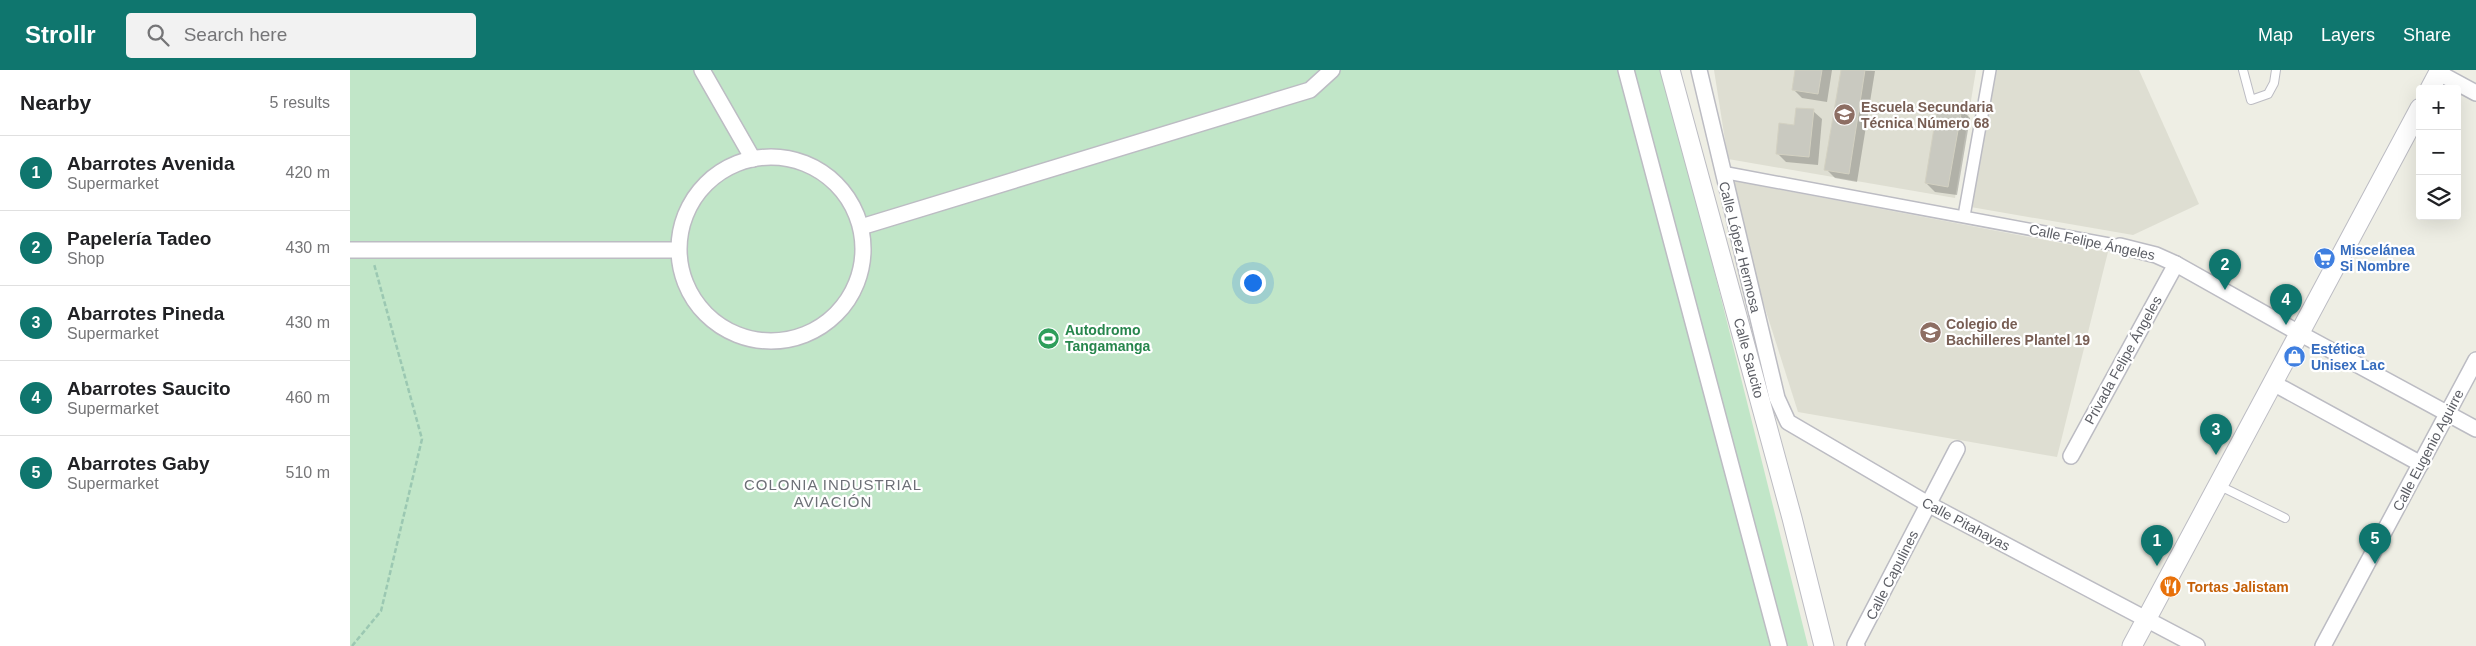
<!DOCTYPE html>
<html lang="en">
<head>
<meta charset="utf-8">
<style>
	body { margin:0; font-family:Helvetica,sans-serif; background:#f2f2f2; color:#202124 }
	.controls { position:absolute; right:15px; top:15px; display:grid; overflow:hidden; border-radius:5px; box-shadow:0 5px 20px #0002 }
	.controls button { width:45px; height:45px; display:grid; place-items:center; padding:0; border:0; border-bottom:1px solid #e0e0e0; background:#fff; color:#202124; font:25px sans-serif }
	.you { position:absolute; left:902px; top:212px; width:18px; height:18px; margin:-12px; border:4px solid #fff; border-radius:50%; background:#1a73e8; box-shadow:0 0 0 8px #1a73e833 }
	.badge { display:grid; place-items:center; width:32px; height:32px; border-radius:50%; background:#0f766e; color:#fff; font-size:16px; font-weight:700 }
	.pin { position:absolute; translate:-50% -41px; filter:drop-shadow(0 1px 2px #0008) }
	.pin::after { content:''; position:absolute; top:26px; width:18px; height:15px; background:inherit; clip-path:polygon(0 0,100% 0,50% 100%) }
	.list { margin:0; padding:0; list-style:none }
	h2 { display:flex; justify-content:space-between; align-items:center; height:65px; margin:0; padding:0 20px; font-size:21px }
	h2 small { font-size:16px; font-weight:400; color:#757577 }
	.list li { display:grid; grid-template-columns:32px 1fr auto; gap:15px; align-items:center; box-sizing:border-box; height:75px; padding:0 20px; border-top:1px solid #e0e0e0 }
	.list b { display:block; font-size:19px; white-space:nowrap }
	.list p { margin:0; font-size:16px; white-space:nowrap; color:#757577 }
	.list em { font-size:16px; font-style:normal; color:#757577 }
	.icon { flex:none; width:28px; height:28px; fill:none; stroke:currentColor; stroke-width:2; stroke-linecap:round; stroke-linejoin:round }
	.map { position:relative; flex:none; width:2126px; height:576px; overflow:hidden }
	header { display:flex; align-items:center; gap:30px; box-sizing:border-box; height:70px; padding:0 25px; background:#0f766e; color:#fff }
	header strong { font-size:24px }
	nav { display:flex; gap:28px; margin-inline-start:auto; font-size:18px }
	.search { width:350px; height:45px; background:#f2f2f2; display:flex; align-items:center; gap:12px; box-sizing:border-box; padding:0 18px; border-radius:5px; color:#757577; font-size:19px }
	main { display:flex }
	aside { flex:1; background:#fff }
	.map>svg:first-child { display:block }
</style>
</head>
<body>
<header>
<strong>Strollr</strong>
<div class="search"><svg class="icon" aria-label="search" viewBox="0 0 24 24"><circle cx="10" cy="10" r="6"/><path d="M15 15l6 6"/></svg>Search here</div>
<nav><a>Map</a><a>Layers</a><a>Share</a></nav>
</header>
<main>
<aside>
<h2>Nearby<small>5 results</small></h2>
<ul class="list">
<li><span class="badge">1</span><div><b>Abarrotes Avenida</b><p>Supermarket</p></div><em>420 m</em></li>
<li><span class="badge">2</span><div><b>Papelería Tadeo</b><p>Shop</p></div><em>430 m</em></li>
<li><span class="badge">3</span><div><b>Abarrotes Pineda</b><p>Supermarket</p></div><em>430 m</em></li>
<li><span class="badge">4</span><div><b>Abarrotes Saucito</b><p>Supermarket</p></div><em>460 m</em></li>
<li><span class="badge">5</span><div><b>Abarrotes Gaby</b><p>Supermarket</p></div><em>510 m</em></li>
</ul>
</aside>
<div class="map">
<svg width="2126" height="576" viewBox="0 0 2126 576">
	<rect width="100%" height="100%" fill="#eeeee4"/>
	<g fill="#deded2">
		<polygon points="1364,0 1626,0 1605,128 1378,89"/>
		<polygon points="1647,0 1789,0 1849,134 1783,165 1615,136"/>
		<polygon points="1374,109 1758,182 1707,387 1448,342"/>
	</g>
	<polygon fill="#c1e6c8" points="0,0 1314,0 1458,576 0,576"/>
	<g fill="#0003">
		<polygon points="1446,0 1482,0 1477,32 1452,28 1443,19"/>
		<polygon points="1492,0 1525,1 1507,112 1485,108 1476,99"/>
		<polygon points="1611,39 1620,48 1607,125 1585,122 1576,113"/>
		<polygon points="1463,41 1472,49 1468,95 1436,92 1427,83 1446,56"/>
	</g>
	<g fill="#c9c9c0" stroke="#d3d1c2">
		<polygon points="1445,0 1472,0 1468,24 1442,20"/>
		<polygon points="1491,0 1515,0 1499,104 1474,100"/>
		<polygon points="1588,34 1612,38 1598,117 1575,113"/>
		<polygon points="1446,38 1464,39 1459,87 1426,84 1429,53 1444,55"/>
	</g>
	<g fill="none" stroke-linecap="round" stroke-linejoin="round">
		<defs>
			<g id="service">
				<polyline points="1893,0 1901,30 1918,24 1924,13 1926,0"/>
				<polyline points="1868,415 1935,448"/>
			</g>
			<g id="pedestrian">
				<polyline points="1372,102 1770,176"/>
				<polyline points="1614,146 1640,0"/>
			</g>
			<g id="minor">
				<polyline points="352,0 403,89"/>
				<polyline points="1276,0 1429,576"/>
				<polyline points="1349,0 1427,328 1438,352 1578,434 1847,576"/>
				<polyline points="2089,3 2126,23"/>
				<circle cx="421" cy="179" r="92"/>
				<polyline points="511,157 960,20 982,0"/>
				<polyline points="1770,176 1806,185 1826,194 1949,263 2126,359"/>
				<polyline points="0,180 328,180"/>
				<polyline points="1923,313 2071,394"/>
				<polyline points="1721,386 1826,194"/>
				<polyline points="1507,576 1505,575 1607,379"/>
				<polyline points="1973,576 2126,290"/>
			</g>
			<g id="tertiary">
				<polyline points="1320,0 1442,448 1474,576"/>
				<polyline points="2080,19 2090,0"/>
				<polyline points="1782,576 2070,38"/>
			</g>
		</defs>
		<use href="#service" stroke="#bcbcc3" stroke-width="10"/>
		<use href="#pedestrian" stroke="#bcbcc3" stroke-width="14"/>
		<use href="#minor" stroke="#bcbcc3" stroke-width="18"/>
		<use href="#tertiary" stroke="#bcbcc3" stroke-width="21"/>
		<polyline stroke="#9bc8b2" stroke-width="2.5" stroke-dasharray="5 2.5" stroke-linecap="butt" points="2,576 31,541 72,369 24,194"/>
		<use href="#service" stroke="#fff" stroke-width="8"/>
		<use href="#pedestrian" stroke="#fff" stroke-width="11"/>
		<use href="#minor" stroke="#fff" stroke-width="15"/>
		<use href="#tertiary" stroke="#fff" stroke-width="19"/>
	</g>
	<defs>
		<symbol id="school-disc" viewBox="-11 -11 22 22"><circle r="9.5" fill="#8d6e63" stroke="#fff"/><path d="M0-5L7-2L0 1L-7-2ZM-4 1L0 2.5L4 1V4Q0 6-4 4Z" fill="#fff"/></symbol>
		<symbol id="supermarket-disc" viewBox="-11 -11 22 22"><circle r="9.5" fill="#3f7fe0" stroke="#fff"/><path d="M-6-5.5h2.5l.6 2H6L4.5 2H-2.5L-4.4-4H-6ZM-1.5 3.2a1.3 1.3 0 1 0 .1 0ZM3 3.2a1.3 1.3 0 1 0 .1 0Z" fill="#fff"/></symbol>
		<symbol id="stadium-disc" viewBox="-11 -11 22 22"><circle r="9.5" fill="#2e9e5b" stroke="#fff"/><path d="M0-5a6.5 5 0 1 0 0 10a6.5 5 0 1 0 0-10ZM-3.5-1.8h7v3.6h-7Z" fill="#fff"/></symbol>
		<symbol id="shop-disc" viewBox="-11 -11 22 22"><circle r="9.5" fill="#3f7fe0" stroke="#fff"/><path d="M-5-2.5h2.3a2.7 3.5 0 0 1 5.4 0H5L5.5 6h-11ZM-1.5-2.5h3a1.5 2.3 0 0 0-3 0Z" fill="#fff"/></symbol>
		<symbol id="restaurant-disc" viewBox="-11 -11 22 22"><circle r="9.5" fill="#e8710a" stroke="#fff"/><path d="M-5-6h1v4h1v-4h1v4h1v-4h1v5L-1.5 .5V6h-2V.5L-5-1ZM5-6V6H3V1.5H1.5Q1.5-4 5-6Z" fill="#fff"/></symbol>
	</defs>
	<g fill-rule="evenodd">
		<use href="#school-disc" x="1482" y="32" width="25" height="25"/>
		<use href="#supermarket-disc" x="1962" y="176" width="25" height="25"/>
		<use href="#school-disc" x="1568" y="250" width="25" height="25"/>
		<use href="#stadium-disc" x="686" y="256" width="25" height="25"/>
		<use href="#shop-disc" x="1932" y="274" width="25" height="25"/>
		<use href="#restaurant-disc" x="1808" y="504" width="25" height="25"/>
	</g>
	<g text-anchor="middle" dominant-baseline="central" stroke-width="4.5" stroke-linejoin="round" paint-order="stroke">
		<g font-size="14" font-weight="bold" fill="#785e54" stroke="#fff" text-anchor="start">
			<text x="1511" y="37">Escuela Secundaria<tspan x="1511" dy="16">Técnica Número 68</tspan></text>
			<text x="1596" y="254">Colegio de<tspan x="1596" dy="16">Bachilleres Plantel 19</tspan></text>
		</g>
		<g font-size="14" fill="#5c5e65" stroke="#fff">
			<text transform="translate(1742 172) rotate(12)">Calle Felipe Ángeles</text>
			<text transform="translate(1390 177) rotate(76)">Calle López Hermosa</text>
			<text transform="translate(1399 288) rotate(75)">Calle Saucito</text>
			<text transform="translate(1773 290) rotate(-61)">Privada Felipe Ángeles</text>
			<text transform="translate(2078 380) rotate(-62)">Calle Eugenio Aguirre</text>
			<text transform="translate(1616 454) rotate(28)">Calle Pitahayas</text>
			<text transform="translate(1542 505) rotate(-63)">Calle Capulines</text>
		</g>
		<g font-size="14" font-weight="bold" fill="#366cbe" stroke="#fff" text-anchor="start">
			<text x="1990" y="180">Miscelánea<tspan x="1990" dy="16">Si Nombre</tspan></text>
			<text x="1961" y="279">Estética<tspan x="1961" dy="16">Unisex Lac</tspan></text>
		</g>
		<g font-size="14" font-weight="bold" fill="#27864d" stroke="#fff" text-anchor="start">
			<text x="715" y="260">Autodromo<tspan x="715" dy="16">Tangamanga</tspan></text>
		</g>
		<g font-size="14" font-weight="bold" fill="#c56008" stroke="#fff" text-anchor="start">
			<text x="1837" y="517">Tortas Jalistam</text>
		</g>
		<g font-size="15" letter-spacing="1" fill="#6d7077" stroke="#fff">
			<text x="483" y="414">COLONIA INDUSTRIAL<tspan x="483" dy="17">AVIACIÓN</tspan></text>
		</g>
	</g>
</svg>
<div class="controls">
<button>+</button>
<button>−</button>
<button><svg class="icon" aria-label="layers" viewBox="0 0 24 24"><path d="M12 4l9 5-9 5-9-5zM3 14l9 5 9-5"/></svg></button>
</div>
<div class="you"></div>
<div class="pin badge" style="left:1807px;top:496px">1</div>
<div class="pin badge" style="left:1875px;top:220px">2</div>
<div class="pin badge" style="left:1866px;top:385px">3</div>
<div class="pin badge" style="left:1936px;top:255px">4</div>
<div class="pin badge" style="left:2025px;top:494px">5</div>
</div>
</main>
</body>
</html>
